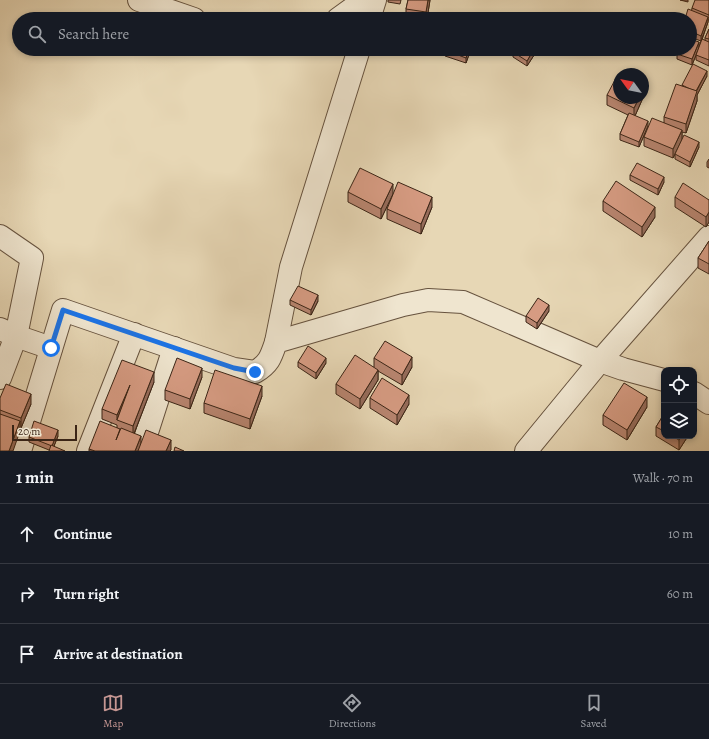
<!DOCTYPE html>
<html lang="en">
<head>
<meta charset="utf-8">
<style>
	body { margin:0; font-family:Alegreya,serif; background:#20242c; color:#f1f3f6 }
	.controls { position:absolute; right:12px; bottom:12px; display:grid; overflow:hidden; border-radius:8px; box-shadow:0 2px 6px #0003 }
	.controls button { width:36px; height:36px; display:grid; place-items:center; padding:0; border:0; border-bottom:1px solid #363941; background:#171b24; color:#f1f3f6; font:20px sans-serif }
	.compass { position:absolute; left:613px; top:68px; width:36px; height:36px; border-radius:50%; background:#171b24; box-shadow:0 2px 6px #0003; rotate:303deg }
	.scale { position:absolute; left:12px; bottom:10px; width:65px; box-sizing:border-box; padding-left:4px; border:2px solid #3b2516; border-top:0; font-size:11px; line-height:14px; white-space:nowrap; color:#3b2516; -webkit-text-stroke:3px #efe5cf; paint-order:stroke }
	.stop { position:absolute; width:12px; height:12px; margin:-9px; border:3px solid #1a73e8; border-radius:50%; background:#fff }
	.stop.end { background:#1a73e8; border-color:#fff; box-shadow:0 1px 4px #0008 }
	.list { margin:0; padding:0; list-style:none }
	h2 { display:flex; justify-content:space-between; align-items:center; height:52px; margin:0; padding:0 16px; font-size:17px }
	h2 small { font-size:13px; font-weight:400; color:#9ea1a6 }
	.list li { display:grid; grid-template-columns:26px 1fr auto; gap:12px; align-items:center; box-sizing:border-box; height:60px; padding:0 16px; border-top:1px solid #363941 }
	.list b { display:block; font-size:15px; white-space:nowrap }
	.list em { font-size:13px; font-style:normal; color:#9ea1a6 }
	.icon { flex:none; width:22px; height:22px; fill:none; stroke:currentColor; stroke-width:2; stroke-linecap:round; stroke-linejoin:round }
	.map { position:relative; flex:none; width:709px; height:451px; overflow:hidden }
	.search { position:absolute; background:#171b24; box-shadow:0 2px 6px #0003; left:12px; right:12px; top:12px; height:44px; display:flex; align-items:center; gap:10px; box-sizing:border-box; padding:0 14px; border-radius:22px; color:#9ea1a6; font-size:15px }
	.sheet { height:232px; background:#171b24 }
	nav { display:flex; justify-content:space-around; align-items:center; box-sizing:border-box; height:56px; border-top:1px solid #363941; background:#171b24; font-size:11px; color:#9ea1a6 }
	nav a { display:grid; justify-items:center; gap:2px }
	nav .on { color:#c59692 }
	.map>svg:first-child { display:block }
</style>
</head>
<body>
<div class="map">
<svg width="709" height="451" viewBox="0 0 709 451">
	<rect width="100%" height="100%" fill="#e7d7b5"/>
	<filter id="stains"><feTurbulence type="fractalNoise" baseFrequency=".005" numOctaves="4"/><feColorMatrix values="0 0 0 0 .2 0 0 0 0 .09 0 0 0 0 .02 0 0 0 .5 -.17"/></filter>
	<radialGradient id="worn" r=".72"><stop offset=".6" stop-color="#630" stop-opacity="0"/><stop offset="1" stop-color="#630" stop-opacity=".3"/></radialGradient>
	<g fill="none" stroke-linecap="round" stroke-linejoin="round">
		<defs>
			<g id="minor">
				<polyline points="139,0 194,19"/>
				<polyline points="338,19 364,0"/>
				<polyline points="369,19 375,0"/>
				<polyline points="0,236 32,258 16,336 51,348"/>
				<polyline points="0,329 16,336 0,378"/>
				<polyline points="276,342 291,267 359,49"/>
				<polyline points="694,393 709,403"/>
				<path d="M20,451L63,310L234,369L255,372C269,364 271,357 276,342L403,305L428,300L463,302L600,361L623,369L664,380"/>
				<polyline points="88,451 134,334"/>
				<polyline points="141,451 174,348"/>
			</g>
			<polyline id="tertiary" points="526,451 600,361 709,237"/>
		</defs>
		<use href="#minor" stroke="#66523e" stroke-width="24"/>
		<use href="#tertiary" stroke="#66523e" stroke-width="24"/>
		<use href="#minor" stroke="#efe5cf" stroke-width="22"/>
		<use href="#tertiary" stroke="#efe5cf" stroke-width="22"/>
	</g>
	<g fill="#b88570" stroke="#3b2516">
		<polygon points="388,0 401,0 400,4 388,2"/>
		<polygon points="408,0 430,0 427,19 406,19 406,9"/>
		<polygon points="680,0 688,0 688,2"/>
		<polygon points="709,0 709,20 708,20 708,22 702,40 705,41 705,38 709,29 709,66 696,60 696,55 692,65 677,59 677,54 699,47 701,41 690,37 690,19 692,8"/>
		<polygon points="383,49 411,49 410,54"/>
		<polygon points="422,49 444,49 442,54"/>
		<polygon points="471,49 466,63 445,56 445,50"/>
		<polygon points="538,49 527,66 513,57 513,52"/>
		<polygon points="707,76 697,95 697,101 686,133 682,132 682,140 699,147 690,167 675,159 675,154 673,158 644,146 644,137 664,123 664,117 682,87 682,85"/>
		<polygon points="607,95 642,98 642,100 635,116 648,126 639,147 620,140 620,134 628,115 607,105"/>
		<polygon points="709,159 709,168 707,167 707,162"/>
		<polygon points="630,175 664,182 658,195 630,180"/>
		<polygon points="348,192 393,194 381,219 348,202"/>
		<polygon points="675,197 709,200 709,222 706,227 675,207"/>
		<polygon points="603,201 655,217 642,237 603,211"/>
		<polygon points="432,207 421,234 387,219 387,209"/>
		<polygon points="709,241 709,274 698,268 698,258"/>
		<polygon points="290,300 318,301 311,315 290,305"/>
		<polygon points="549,311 537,329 526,322 526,316"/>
		<polygon points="374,358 412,367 402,385 378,371 378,380 360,409 336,394 336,384 374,367"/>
		<polygon points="298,362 326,363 316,379 298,367"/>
		<polygon points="202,377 190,409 165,400 165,390"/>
		<polygon points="154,382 134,434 141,444 171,450 170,451 89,451 89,449 117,428 117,425 102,419 102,409"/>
		<polygon points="262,396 250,429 204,413 204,403"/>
		<polygon points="0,398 31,404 21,428 20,428 20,431 0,451"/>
		<polygon points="370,398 409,404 397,425 370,408"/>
		<polygon points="647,407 627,440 603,425 603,415"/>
		<polygon points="664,414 664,436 688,436 679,450 656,436 656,427"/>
		<polygon points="58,436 54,446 49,450 29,442 29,437"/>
	</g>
	<g fill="#966c5b" stroke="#3b2516">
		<polygon points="428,0 430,0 427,19 426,19 426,12"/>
		<polygon points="708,17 708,22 701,41 701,36"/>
		<polygon points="699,42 699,48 692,65 692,59"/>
		<polygon points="469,49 471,49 466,63 466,58"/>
		<polygon points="534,49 538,49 527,66 527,61"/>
		<polygon points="707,71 707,76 697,95 697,101 686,133 686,124 696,92"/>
		<polygon points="639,98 642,98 642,100 634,118 634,108"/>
		<polygon points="648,121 648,126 639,147 639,142"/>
		<polygon points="682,130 682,140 673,158 673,149"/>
		<polygon points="699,142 699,147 690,167 690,162"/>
		<polygon points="664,177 664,182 658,195 658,189"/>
		<polygon points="393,184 393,194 381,219 381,209"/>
		<polygon points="432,197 432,207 421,234 421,224"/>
		<polygon points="655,207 655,217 642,237 642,227"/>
		<polygon points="709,212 709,222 706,227 706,217"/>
		<polygon points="318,295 318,301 311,315 311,310"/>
		<polygon points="549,305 549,311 537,329 537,323"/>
		<polygon points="412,357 412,367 402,385 402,375"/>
		<polygon points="326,358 326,363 316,379 316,373"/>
		<polygon points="202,368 202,377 190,409 190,399"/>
		<polygon points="378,370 378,380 360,409 360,399"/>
		<polygon points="154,372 154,382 133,436 133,426"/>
		<polygon points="130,385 117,420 117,415"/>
		<polygon points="262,386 262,396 250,429 250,419"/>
		<polygon points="31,394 31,404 21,428 21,418"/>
		<polygon points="409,395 409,404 397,425 397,415"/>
		<polygon points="647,397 647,407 627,440 627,430"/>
		<polygon points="20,421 20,431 13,451 9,451"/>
		<polygon points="58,430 58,436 52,451 52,446"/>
		<polygon points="141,436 141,446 139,451 135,451"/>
		<polygon points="682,436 688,436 679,450 679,440"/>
		<polygon points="171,440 171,450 170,451 166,451"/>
	</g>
	<g fill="#d69b82" stroke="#3b2516">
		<polygon points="408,0 428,0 426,12 406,9"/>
		<polygon points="695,0 709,0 709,15 692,8"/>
		<polygon points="688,9 708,17 701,36 690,31 690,19 685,19"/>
		<polygon points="371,17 382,19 370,19"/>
		<polygon points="709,29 709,39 705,38"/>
		<polygon points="690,39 699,42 692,59 677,54 679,49 690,49"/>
		<polygon points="702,39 709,42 709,60 696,55"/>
		<polygon points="445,49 469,49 466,58 445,50"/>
		<polygon points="515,49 534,49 527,61 513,52"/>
		<polygon points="693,64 707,71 696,91 690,89 682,85"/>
		<polygon points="616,78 619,79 619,98 639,98 634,108 607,95"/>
		<polygon points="676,84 697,91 686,124 664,117"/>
		<polygon points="629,113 648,121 639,142 620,134"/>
		<polygon points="652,118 682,130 673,149 644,137"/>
		<polygon points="684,135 699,142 690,162 675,154"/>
		<polygon points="637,163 664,177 658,189 630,175"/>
		<polygon points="360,168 393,184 381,209 348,192"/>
		<polygon points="616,181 655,207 642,227 603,201"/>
		<polygon points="398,182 432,197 421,224 387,209"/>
		<polygon points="683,183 709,200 709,212 706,217 675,197"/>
		<polygon points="709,241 709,264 698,258"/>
		<polygon points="298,286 318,295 311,310 290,300"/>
		<polygon points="538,298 549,305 537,323 526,316"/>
		<polygon points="385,341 412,357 402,375 374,358"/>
		<polygon points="308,346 326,358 316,373 298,362"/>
		<polygon points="355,355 378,370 360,399 336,384"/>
		<polygon points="177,358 202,368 190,399 165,390"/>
		<polygon points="122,360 154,372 133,426 117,420 130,385 117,415 102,409"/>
		<polygon points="215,370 262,386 250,419 204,403"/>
		<polygon points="382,378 409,395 397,415 370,398"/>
		<polygon points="624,383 647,397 627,430 603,415"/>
		<polygon points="6,384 31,394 21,418 0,410 0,398"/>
		<polygon points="0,414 20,421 9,451 0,451"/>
		<polygon points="664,414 664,431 656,427"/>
		<polygon points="34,421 58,430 52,446 29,437"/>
		<polygon points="100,421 120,429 116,440 121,428 141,436 135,451 95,451 89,449"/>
		<polygon points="146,430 171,440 166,451 138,451"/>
		<polygon points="672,436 682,436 679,440"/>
		<polygon points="51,445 65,451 49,451"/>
		<polygon points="175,447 184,451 174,451"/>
	</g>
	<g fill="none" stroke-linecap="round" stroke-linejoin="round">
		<polyline stroke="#1a73e8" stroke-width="5" points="51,348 63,310 234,368 255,372"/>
	</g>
	<rect width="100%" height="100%" filter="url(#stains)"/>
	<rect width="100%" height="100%" fill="url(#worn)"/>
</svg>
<div class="controls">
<button><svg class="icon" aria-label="locate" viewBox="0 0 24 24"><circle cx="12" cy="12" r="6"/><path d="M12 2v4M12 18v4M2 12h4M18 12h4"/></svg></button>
<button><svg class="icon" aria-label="layers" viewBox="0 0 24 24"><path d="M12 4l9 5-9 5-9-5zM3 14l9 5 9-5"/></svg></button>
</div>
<svg class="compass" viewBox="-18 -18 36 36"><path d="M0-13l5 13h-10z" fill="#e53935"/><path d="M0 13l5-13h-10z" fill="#9ea1a6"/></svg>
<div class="scale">20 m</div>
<div class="stop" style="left:51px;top:348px"></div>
<div class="stop end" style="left:255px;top:372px"></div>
<div class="search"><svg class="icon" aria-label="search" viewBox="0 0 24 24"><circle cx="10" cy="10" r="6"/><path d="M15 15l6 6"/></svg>Search here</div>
</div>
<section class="sheet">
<h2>1 min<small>Walk · 70 m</small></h2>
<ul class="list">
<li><svg class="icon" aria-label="ahead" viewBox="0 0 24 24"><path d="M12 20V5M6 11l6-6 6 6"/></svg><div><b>Continue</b></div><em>10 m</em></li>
<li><svg class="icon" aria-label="right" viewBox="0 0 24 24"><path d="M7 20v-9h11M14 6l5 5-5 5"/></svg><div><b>Turn right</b></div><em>60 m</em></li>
<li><svg class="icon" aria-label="arrive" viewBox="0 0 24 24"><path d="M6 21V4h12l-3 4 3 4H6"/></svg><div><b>Arrive at destination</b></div></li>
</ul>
</section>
<nav>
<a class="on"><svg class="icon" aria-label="map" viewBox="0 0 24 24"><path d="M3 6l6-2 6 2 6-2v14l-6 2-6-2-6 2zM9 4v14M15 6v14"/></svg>Map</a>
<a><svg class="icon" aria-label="directions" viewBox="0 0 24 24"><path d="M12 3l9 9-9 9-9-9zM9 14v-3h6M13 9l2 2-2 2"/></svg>Directions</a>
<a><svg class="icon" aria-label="saved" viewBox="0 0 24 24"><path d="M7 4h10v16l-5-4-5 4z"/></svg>Saved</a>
</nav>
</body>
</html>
